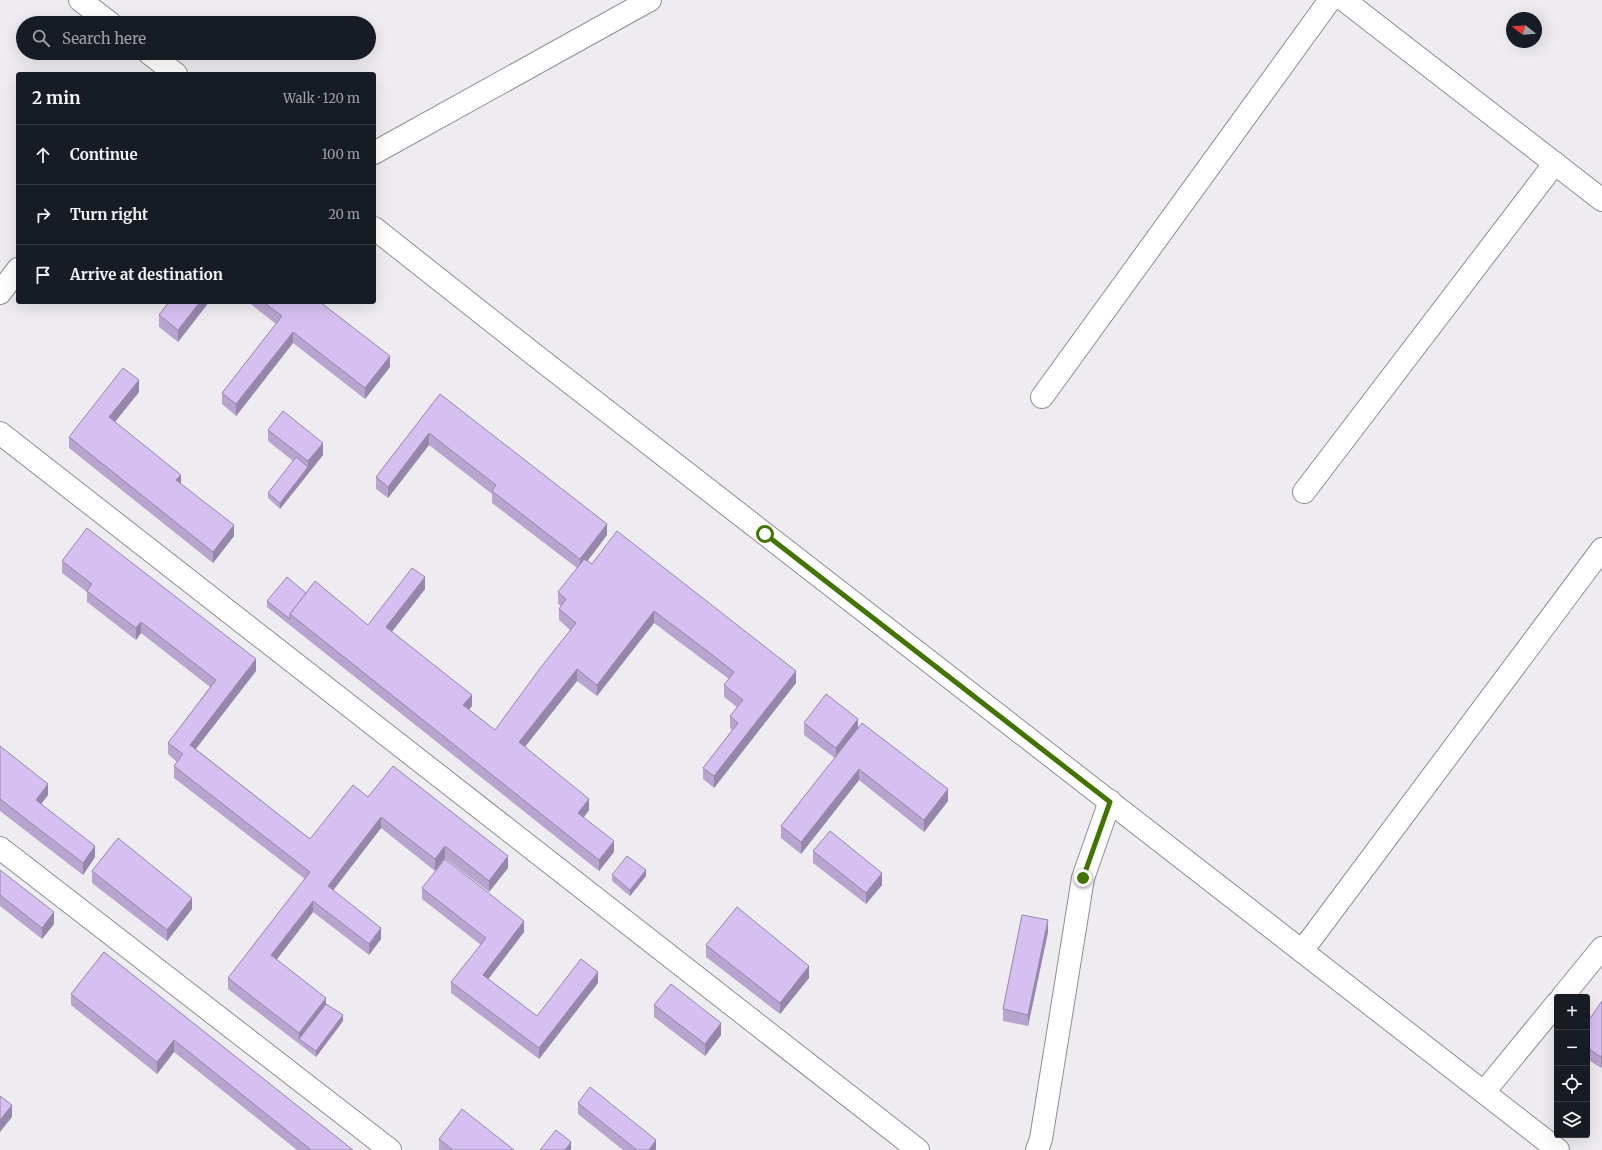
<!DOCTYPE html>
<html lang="en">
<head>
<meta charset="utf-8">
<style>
	body { margin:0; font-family:Merriweather,serif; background:#242831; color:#f1f3f6 }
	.controls { position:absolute; right:12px; bottom:12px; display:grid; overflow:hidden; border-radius:4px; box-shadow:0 4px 16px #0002 }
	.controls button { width:36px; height:36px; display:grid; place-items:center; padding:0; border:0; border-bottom:1px solid #363941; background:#171b24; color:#f1f3f6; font:20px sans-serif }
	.compass { position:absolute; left:1506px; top:12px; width:36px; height:36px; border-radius:50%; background:#171b24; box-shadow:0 4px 16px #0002; rotate:287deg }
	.stop { position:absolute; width:12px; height:12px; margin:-9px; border:3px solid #417500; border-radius:50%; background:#fff }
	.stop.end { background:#417500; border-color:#fff; box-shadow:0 1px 4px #0008 }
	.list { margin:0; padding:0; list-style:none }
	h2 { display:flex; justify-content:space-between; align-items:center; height:52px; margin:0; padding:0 16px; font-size:17px }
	h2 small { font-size:13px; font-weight:400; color:#9ea1a6 }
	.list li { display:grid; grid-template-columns:26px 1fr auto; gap:12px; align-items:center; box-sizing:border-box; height:60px; padding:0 16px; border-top:1px solid #363941 }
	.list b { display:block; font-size:15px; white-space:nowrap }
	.list em { font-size:13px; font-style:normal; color:#9ea1a6 }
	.icon { flex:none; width:22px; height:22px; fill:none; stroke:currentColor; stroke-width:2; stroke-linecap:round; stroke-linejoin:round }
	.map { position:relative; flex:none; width:1602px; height:1150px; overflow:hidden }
	.search { position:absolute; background:#171b24; box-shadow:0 4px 16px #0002; left:16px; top:16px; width:360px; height:44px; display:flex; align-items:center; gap:10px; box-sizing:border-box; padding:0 14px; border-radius:22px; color:#9ea1a6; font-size:15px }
	.panel { position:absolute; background:#171b24; box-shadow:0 4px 16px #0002; left:16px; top:72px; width:360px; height:232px; border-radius:4px }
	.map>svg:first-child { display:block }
</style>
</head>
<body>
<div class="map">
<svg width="1602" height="1150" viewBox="0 0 1602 1150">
	<rect width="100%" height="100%" fill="#eeecf1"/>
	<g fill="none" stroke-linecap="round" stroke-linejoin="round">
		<defs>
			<g id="minor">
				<polyline points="80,0 110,23"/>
				<polyline points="1344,0 1602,200"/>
				<polyline points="149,53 176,74"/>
				<polyline points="374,153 650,0"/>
				<polyline points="374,228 536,356 1558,1150"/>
				<polyline points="0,293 18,269"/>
				<polyline points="1042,397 1330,0"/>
				<polyline points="0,433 918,1150"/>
				<polyline points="1304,492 1555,163"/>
				<polyline points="0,848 390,1150"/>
				<polyline points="1302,951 1602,549"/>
				<polyline points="1562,997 1602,948"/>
				<polyline points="1484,1092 1557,1003"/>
				<polyline points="1037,1150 1041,1139 1083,878 1110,801"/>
			</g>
		</defs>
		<use href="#minor" stroke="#8f8d92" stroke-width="24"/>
		<use href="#minor" stroke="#fff" stroke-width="22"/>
	</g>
	<g fill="#b8a5cf">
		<polygon points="169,302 209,302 178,342 159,327 159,315"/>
		<polygon points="248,302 320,302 390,367 365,399 293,343 236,416 222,404 222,393 276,324"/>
		<polygon points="139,392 115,422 181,484 234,536 213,563 69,448 69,437"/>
		<polygon points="440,394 607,535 587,561 592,564 796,683 714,788 703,779 703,768 732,730 730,728 730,716 737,707 724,697 724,685 729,679 706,662 654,623 597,696 577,681 525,747 589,810 583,818 614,852 599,871 267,607 267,601 306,593 368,625 425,589 392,632 472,706 469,710 495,730 570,630 559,620 559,609 561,606 558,604 558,592 577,568 492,503 492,494 429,445 388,498 376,489 376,477"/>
		<polygon points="268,430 323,455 280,509 268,498 268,493 293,461 268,441"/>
		<polygon points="62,561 256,671 196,749 310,839 368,797 508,868 489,892 445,858 435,871 381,828 333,890 381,939 369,955 313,912 276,960 326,1004 343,1021 316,1057 228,989 228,978 305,879 174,778 174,766 177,762 168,754 168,743 210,687 141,633 136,640 87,602 87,592 62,573"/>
		<polygon points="804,723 858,729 948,801 924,832 859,780 801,854 781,838 781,826 835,758 804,735"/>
		<polygon points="0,746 48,795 41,804 95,857 83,875 0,811"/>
		<polygon points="813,851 882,885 866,904 813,863"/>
		<polygon points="0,870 54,924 42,939 0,906"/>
		<polygon points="92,871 192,909 167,941 92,883"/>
		<polygon points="612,875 646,876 630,896 612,881"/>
		<polygon points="422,888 524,932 488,979 537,1016 598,983 539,1059 451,993 451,982 481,945 422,899"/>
		<polygon points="1048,932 1028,1026 1003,1021 1003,1009"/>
		<polygon points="706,945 809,978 780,1014 706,957"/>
		<polygon points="104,952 353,1150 297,1150 174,1052 157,1074 71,1005 71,994"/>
		<polygon points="1602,1001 1602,1066 1601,1068 1587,1059 1587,1023"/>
		<polygon points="654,1005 721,1035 705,1056 654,1017"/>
		<polygon points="578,1103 656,1150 623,1150 578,1114"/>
		<polygon points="439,1139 514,1150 439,1150"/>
	</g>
	<g fill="#9686a9">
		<polygon points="200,302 209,302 178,342 178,330"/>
		<polygon points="293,332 293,343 236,416 236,404"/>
		<polygon points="390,356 390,367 365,399 365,388"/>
		<polygon points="139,380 139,392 109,429 109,417"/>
		<polygon points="429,433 429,445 388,498 388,487"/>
		<polygon points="323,443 323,455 280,509 280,503 308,467 308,461"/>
		<polygon points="181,475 181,487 176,480"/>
		<polygon points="607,524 607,535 580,571 580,559"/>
		<polygon points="234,525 234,536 213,563 213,552"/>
		<polygon points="425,577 425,589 386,639 386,627"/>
		<polygon points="654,611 654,623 597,696 597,685"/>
		<polygon points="141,622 141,633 136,640 136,628"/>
		<polygon points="256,659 256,671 190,756 190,745"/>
		<polygon points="577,669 577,681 519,754 519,742"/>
		<polygon points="796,671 796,683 714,788 714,776"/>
		<polygon points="472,695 472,706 463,717 463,705"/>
		<polygon points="858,719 858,731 836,759 836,748"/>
		<polygon points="859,769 859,780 801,854 801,842"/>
		<polygon points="48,784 48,795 36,811 36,800"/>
		<polygon points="948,789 948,801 924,832 924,820"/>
		<polygon points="589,799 589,810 578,825 578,813"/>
		<polygon points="381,817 381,828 328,897 328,886"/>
		<polygon points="614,841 614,852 599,871 599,860"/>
		<polygon points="95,846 95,857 83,875 83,863"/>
		<polygon points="445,846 445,858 435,871 435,859"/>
		<polygon points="508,856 508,868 489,892 489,881"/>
		<polygon points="646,870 646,876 630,896 630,890"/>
		<polygon points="882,873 882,885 866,904 866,893"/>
		<polygon points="192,898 192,909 167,941 167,930"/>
		<polygon points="313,901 313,912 271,967 271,955"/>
		<polygon points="54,912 54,924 42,939 42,928"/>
		<polygon points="1048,920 1048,932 1028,1026 1028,1015"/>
		<polygon points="524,921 524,932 483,986 483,975"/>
		<polygon points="381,928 381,939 369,955 369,944"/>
		<polygon points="809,966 809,978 780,1014 780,1003"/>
		<polygon points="598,972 598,983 539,1059 539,1048"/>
		<polygon points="326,998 326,1009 299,1039 299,1033"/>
		<polygon points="343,1015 343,1021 316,1057 316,1051"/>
		<polygon points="721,1023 721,1035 705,1056 705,1044"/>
		<polygon points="174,1040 174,1052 157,1074 157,1062"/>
		<polygon points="1602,1055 1602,1066 1601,1068 1601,1057"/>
		<polygon points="12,1105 12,1117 0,1132 0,1120"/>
		<polygon points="656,1140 656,1150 649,1150"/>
		<polygon points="571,1142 571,1150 565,1150"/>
	</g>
	<g fill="#d6c0f1" stroke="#9686a9">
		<polygon points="169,302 200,302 178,330 159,315"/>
		<polygon points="263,302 320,302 390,356 365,388 293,332 236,404 222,393 282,316"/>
		<polygon points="123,368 139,380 109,417 181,475 176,480 234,525 213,552 69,437"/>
		<polygon points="440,394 607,524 580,559 492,491 496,485 429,433 388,487 376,477"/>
		<polygon points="283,411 323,443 308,461 268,430"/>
		<polygon points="296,457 308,467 280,503 268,493"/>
		<polygon points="87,528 256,659 190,745 310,839 353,785 368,797 393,766 508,856 489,881 445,846 435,859 381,817 328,886 381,928 369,944 313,901 271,955 326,998 299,1033 228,978 310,872 174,766 183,754 168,743 216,680 141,622 136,628 87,591 92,584 62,561"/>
		<polygon points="617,531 796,671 714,776 703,768 738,723 730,716 743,700 724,685 734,672 706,650 654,611 597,685 577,669 519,742 589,799 578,813 614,841 599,860 290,614 315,581 368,625 412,568 425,577 386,627 472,695 463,705 495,730 541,667 576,623 559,609 566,599 558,592 584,559 592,564"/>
		<polygon points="287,577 306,593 290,614 290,619 267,601"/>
		<polygon points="826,694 858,719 836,748 804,723"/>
		<polygon points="862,723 948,789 924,820 859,769 801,842 781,826"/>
		<polygon points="0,746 48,784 36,800 95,846 83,863 0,799"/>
		<polygon points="830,831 882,873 866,893 813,851"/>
		<polygon points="118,838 192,898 167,930 92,871"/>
		<polygon points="627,856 646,870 630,890 612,875"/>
		<polygon points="445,859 524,921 483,975 537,1016 581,959 598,972 539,1048 451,982 486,938 422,888"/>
		<polygon points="0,870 54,912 42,928 0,895"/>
		<polygon points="737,907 809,966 780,1003 706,945"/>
		<polygon points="1022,915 1048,920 1028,1015 1003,1009"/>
		<polygon points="104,952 353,1150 309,1150 310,1149 174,1040 157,1062 71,994"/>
		<polygon points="671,984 721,1023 705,1044 654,1005"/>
		<polygon points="1602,1001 1602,1055 1601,1057 1587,1048 1587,1023"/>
		<polygon points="326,1004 343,1015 316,1051 299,1039"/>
		<polygon points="590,1087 656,1140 649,1150 637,1150 578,1103"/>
		<polygon points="0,1096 12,1105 0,1120"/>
		<polygon points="462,1109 514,1150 453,1150 439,1139"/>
		<polygon points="556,1130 571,1142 565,1150 540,1150"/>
	</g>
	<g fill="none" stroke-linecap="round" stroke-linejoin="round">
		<polyline stroke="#417500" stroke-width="5" points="765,534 1110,802 1083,878"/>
	</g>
</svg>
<div class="controls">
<button>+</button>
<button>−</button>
<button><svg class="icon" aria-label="locate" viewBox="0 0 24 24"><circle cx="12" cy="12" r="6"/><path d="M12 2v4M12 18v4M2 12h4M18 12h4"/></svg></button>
<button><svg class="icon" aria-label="layers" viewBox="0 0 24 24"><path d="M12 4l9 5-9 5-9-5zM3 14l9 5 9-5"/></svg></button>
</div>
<svg class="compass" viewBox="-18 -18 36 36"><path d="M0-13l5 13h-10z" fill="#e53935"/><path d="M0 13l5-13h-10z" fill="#9ea1a6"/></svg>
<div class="stop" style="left:765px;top:534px"></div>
<div class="stop end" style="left:1083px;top:878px"></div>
<div class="search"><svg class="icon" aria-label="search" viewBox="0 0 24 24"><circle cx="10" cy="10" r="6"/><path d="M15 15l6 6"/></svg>Search here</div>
<section class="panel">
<h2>2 min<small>Walk · 120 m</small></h2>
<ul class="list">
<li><svg class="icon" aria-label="ahead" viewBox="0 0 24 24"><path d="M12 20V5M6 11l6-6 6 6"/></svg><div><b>Continue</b></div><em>100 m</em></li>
<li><svg class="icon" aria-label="right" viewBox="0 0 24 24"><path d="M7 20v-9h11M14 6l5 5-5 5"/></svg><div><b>Turn right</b></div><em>20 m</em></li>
<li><svg class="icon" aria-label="arrive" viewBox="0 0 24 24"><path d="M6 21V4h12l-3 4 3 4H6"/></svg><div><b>Arrive at destination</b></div></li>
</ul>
</section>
</div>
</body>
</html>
